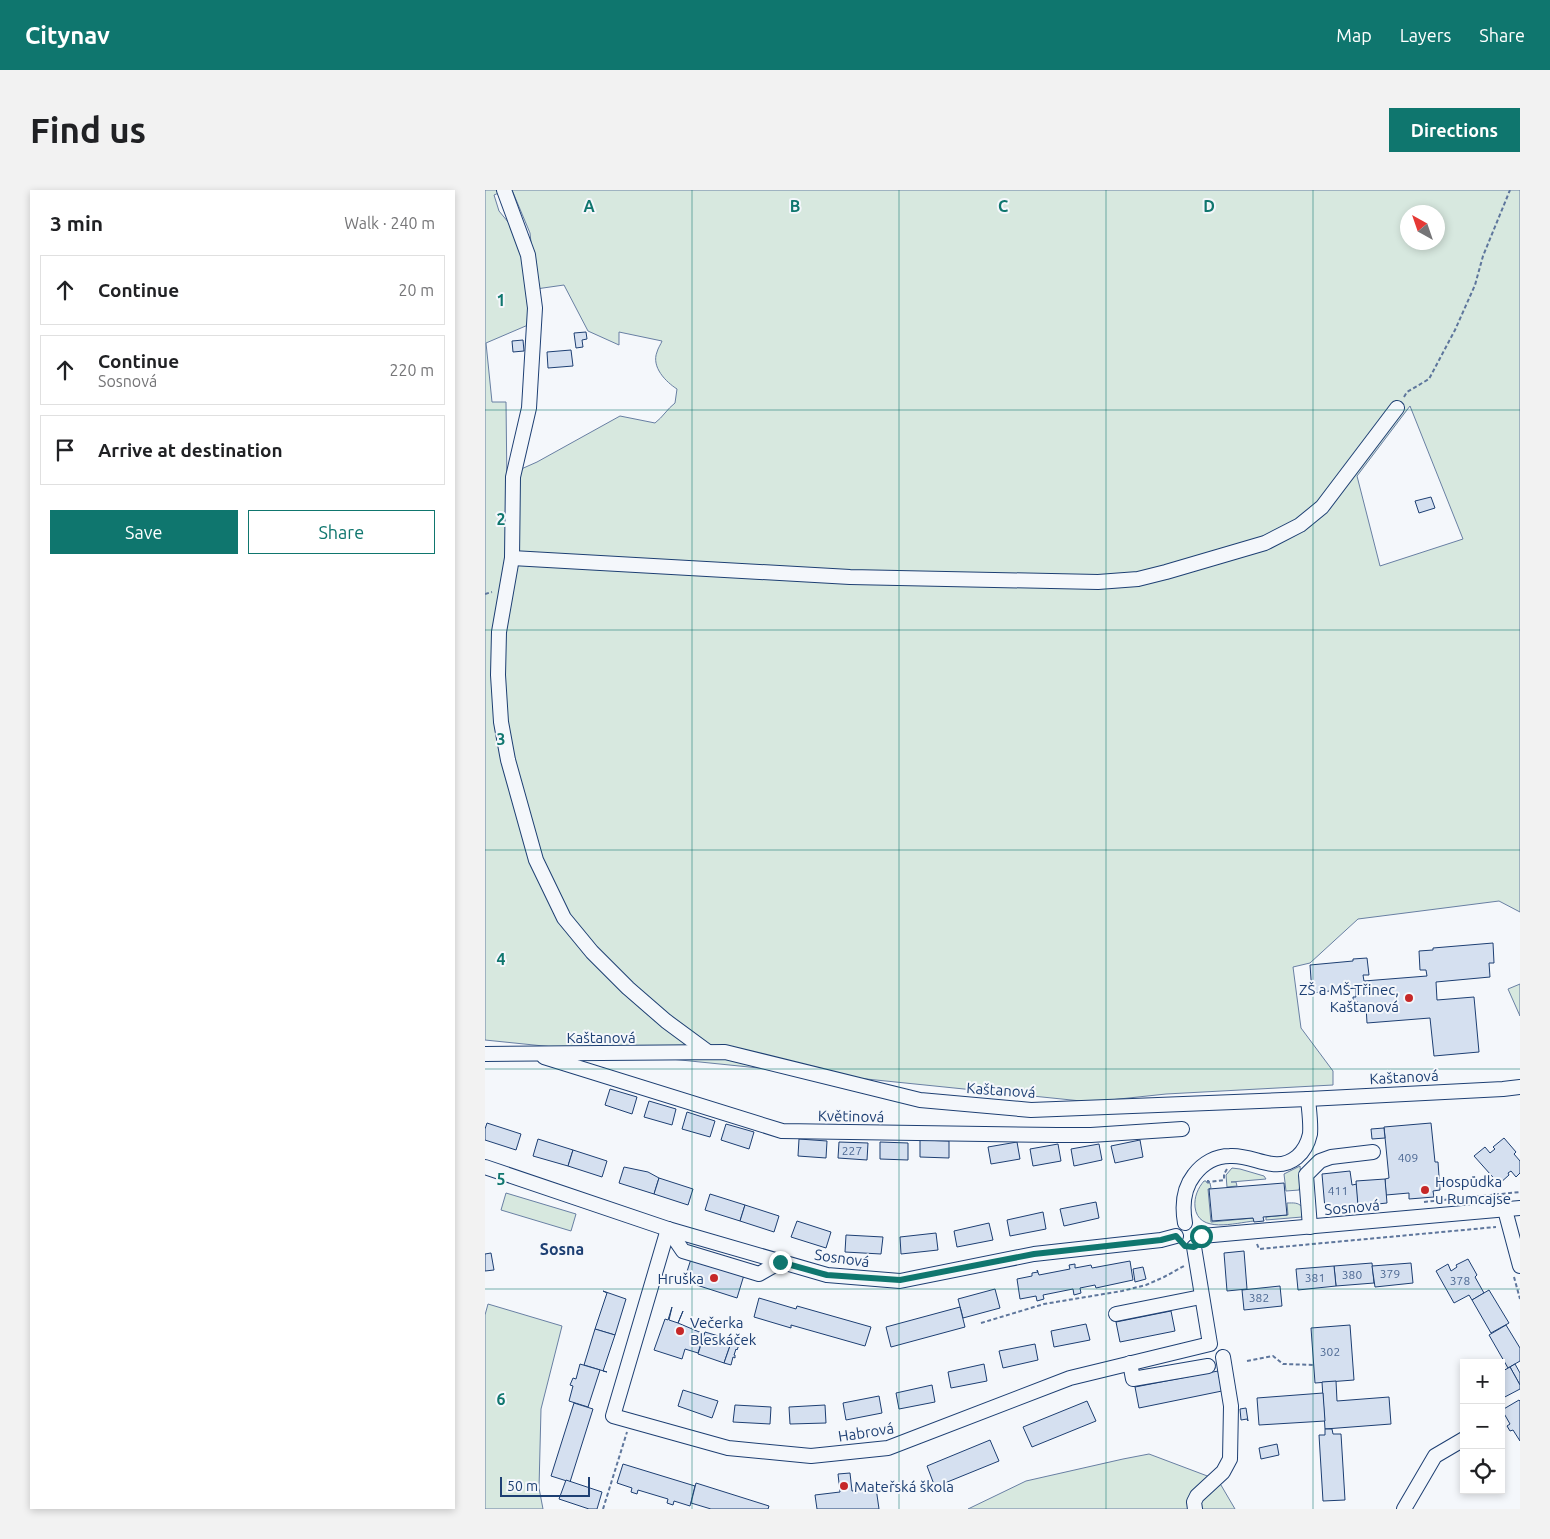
<!DOCTYPE html>
<html lang="en">
<head>
<meta charset="utf-8">
<style>
	body { margin:0; font-family:Ubuntu,sans-serif; background:#f2f2f2; color:#202124 }
	.controls { position:absolute; right:15px; bottom:15px; display:grid; overflow:hidden; border-radius:0px; box-shadow:0 2px 8px #0003 }
	.controls button { width:45px; height:45px; display:grid; place-items:center; padding:0; border:0; border-bottom:1px solid #e0e0e0; background:#fff; color:#202124; font:25px sans-serif }
	.compass { position:absolute; left:915px; top:15px; width:45px; height:45px; border-radius:50%; background:#fff; box-shadow:0 2px 8px #0003; rotate:320deg }
	.scale { position:absolute; left:15px; bottom:12px; width:90px; box-sizing:border-box; padding-left:5px; border:2px solid #1d3f73; border-top:0; font-size:14px; line-height:18px; white-space:nowrap; color:#1d3f73; -webkit-text-stroke:4px #f4f7fb; paint-order:stroke }
	.stop { position:absolute; width:15px; height:15px; margin:-11px; border:4px solid #0f766e; border-radius:50%; background:#fff }
	.stop.end { background:#0f766e; border-color:#fff; box-shadow:0 1px 5px #0008 }
	.list { margin:0; padding:0; list-style:none }
	h2 { display:flex; justify-content:space-between; align-items:center; height:65px; margin:0; padding:0 20px; font-size:21px }
	h2 small { font-size:16px; font-weight:400; color:#757577 }
	.list li { display:grid; grid-template-columns:32px 1fr auto; gap:15px; align-items:center; box-sizing:border-box; height:70px; margin:0 10px 10px; padding:0 10px; border:1px solid #e0e0e0; border-radius:0px }
	.list b { display:block; font-size:19px; white-space:nowrap }
	.list p { margin:0; font-size:16px; white-space:nowrap; color:#757577 }
	.list em { font-size:16px; font-style:normal; color:#757577 }
	.actions { display:flex; gap:10px; padding:15px 20px }
	.actions a { flex:1; padding:11px 0; border:1px solid #0f766e; border-radius:0px; text-align:center; font-size:18px; color:#0f766e }
	.actions .main { background:#0f766e; color:#fff }
	.icon { flex:none; width:28px; height:28px; fill:none; stroke:currentColor; stroke-width:2; stroke-linecap:round; stroke-linejoin:round }
	.map { position:relative; flex:none; width:1035px; height:1319px; overflow:hidden; border-radius:0px }
	header { display:flex; align-items:center; gap:30px; box-sizing:border-box; height:70px; padding:0 25px; background:#0f766e; color:#fff }
	header strong { font-size:24px }
	nav { display:flex; gap:28px; margin-inline-start:auto; font-size:18px }
	.intro { display:flex; align-items:center; justify-content:space-between; box-sizing:border-box; height:120px; padding:0 30px }
	h1 { margin:0; font-size:35px }
	.button { padding:12px 22px; border-radius:0px; background:#0f766e; color:#fff; font-size:18px; font-weight:700 }
	main { display:flex; gap:30px; padding:0 30px }
	aside { flex:1; background:#fff; border-radius:0px; box-shadow:0 2px 8px #0003 }
	.map>svg:first-child { display:block }
</style>
</head>
<body>
<header>
<strong>Citynav</strong>
<nav><a>Map</a><a>Layers</a><a>Share</a></nav>
</header>
<div class="intro"><h1>Find us</h1><a class="button">Directions</a></div>
<main>
<aside>
<h2>3 min<small>Walk · 240 m</small></h2>
<ul class="list">
<li><svg class="icon" aria-label="ahead" viewBox="0 0 24 24"><path d="M12 20V5M6 11l6-6 6 6"/></svg><div><b>Continue</b></div><em>20 m</em></li>
<li><svg class="icon" aria-label="ahead" viewBox="0 0 24 24"><path d="M12 20V5M6 11l6-6 6 6"/></svg><div><b>Continue</b><p>Sosnová</p></div><em>220 m</em></li>
<li><svg class="icon" aria-label="arrive" viewBox="0 0 24 24"><path d="M6 21V4h12l-3 4 3 4H6"/></svg><div><b>Arrive at destination</b></div></li>
</ul>
<div class="actions"><a class="main">Save</a><a>Share</a></div>
</aside>
<div class="map">
<svg width="1035" height="1319" viewBox="0 0 1035 1319">
	<rect width="100%" height="100%" fill="#f4f7fb"/>
	<g fill="#d7e8df" stroke="#687fa3" fill-rule="evenodd">
		<path d="M0,0H15L16,2L9,5L14,21L33,44L45,100L43,135L1,153L7,212H21L22,298L25,327L34,333V280L52,272L135,226L170,233C178,227 182,219 190,213L192,199C181,192 166,177 172,162C173,158 176,154 177,151L134,142V155L103,141L79,95L51,99L45,43L27,0H1035V722L1014,711L873,729L825,773L808,777L816,838L848,881V895L681,904L606,912L0,850ZM922,22H952V52H922ZM925,216L978,349L895,376L872,286Z"/>
		<polygon points="1035,794 1035,826 1023,799"/>
		<polygon points="815,976 816,988 814,1000 801,1001 799,984"/>
		<polygon points="747,978 755,979 779,986 781,989 746,992 751,992 752,996 742,997 741,985"/>
		<path d="M719,991H721L722,993H725L726,998L723,999L726,1032L769,1028V1031C750,1033 713,1044 710,1017C709,1007 713,998 719,991Z"/>
		<polygon points="21,1003 91,1024 86,1041 16,1020"/>
		<path d="M802,1013C808,1013 813,1012 817,1017V1027L781,1030V1027L803,1025Z"/>
		<polygon points="3,1114 77,1136 56,1219 54,1298 58,1319 0,1319 0,1125"/>
		<polygon points="664,1264 733,1290 750,1319 483,1319 541,1291 638,1269"/>
	</g>
	<g fill="#d5e0f0" stroke="#1d3f73">
		<polygon points="101,142 102,149 97,150 98,157 91,158 89,143"/>
		<polygon points="38,150 39,161 28,162 27,151"/>
		<polygon points="86,160 88,176 63,178 62,162"/>
		<polygon points="946,307 950,318 934,323 930,311"/>
		<polygon points="1008,753 1009,773 1004,773 1005,787 951,792 952,810 989,807 994,862 949,866 945,828 882,833 881,816 873,817 872,811 868,811 868,807 871,807 871,798 827,803 825,775 868,771 868,769 882,768 884,785 878,785 879,791 942,786 941,780 935,780 934,761 948,760 948,758"/>
		<polygon points="125,899 152,907 147,924 120,915"/>
		<polygon points="164,911 191,919 187,935 159,927"/>
		<polygon points="202,922 230,931 225,947 197,939"/>
		<polygon points="2,933 36,944 31,960 0,950 0,939"/>
		<polygon points="946,933 950,972 953,972 955,1000 948,1001 949,1007 924,1009 924,1003 901,1005 900,989 904,988 899,937"/>
		<polygon points="241,934 269,942 264,959 236,950"/>
		<polygon points="899,938 900,948 887,949 886,939"/>
		<polygon points="1019,948 1031,962 1029,964 1035,971 1035,983 1031,987 1026,981 1023,983 1024,985 1014,994 989,966 1000,957 1005,963 1010,959 1008,957"/>
		<polygon points="53,949 88,960 83,976 48,966"/>
		<polygon points="314,949 342,951 341,968 313,966"/>
		<polygon points="435,950 464,951 464,968 435,967"/>
		<polygon points="655,950 658,967 630,973 626,956"/>
		<polygon points="354,952 383,953 382,970 353,968"/>
		<polygon points="395,952 423,953 423,970 395,969"/>
		<polygon points="532,952 535,969 506,974 503,957"/>
		<polygon points="573,954 576,971 548,976 545,959"/>
		<polygon points="614,954 617,970 589,976 586,959"/>
		<polygon points="88,960 122,971 117,987 83,976"/>
		<polygon points="139,977 163,982 174,988 169,1004 134,993"/>
		<polygon points="865,981 867,995 872,994 873,1016 840,1019 837,984"/>
		<polygon points="174,988 208,999 203,1015 169,1004"/>
		<polygon points="900,989 902,1013 873,1016 871,991"/>
		<polygon points="799,993 802,1025 778,1027 779,1031 769,1032 768,1028 727,1031 724,999"/>
		<polygon points="225,1004 260,1015 255,1031 220,1020"/>
		<polygon points="611,1012 614,1028 579,1036 575,1019"/>
		<polygon points="260,1015 294,1026 289,1042 255,1031"/>
		<polygon points="558,1022 561,1039 525,1046 522,1030"/>
		<polygon points="312,1031 346,1042 341,1058 306,1047"/>
		<polygon points="504,1033 508,1050 472,1057 469,1041"/>
		<polygon points="451,1043 453,1060 416,1064 415,1047"/>
		<polygon points="361,1045 398,1047 396,1064 360,1062"/>
		<polygon points="759,1061 762,1099 742,1101 739,1063"/>
		<polygon points="6,1063 9,1080 0,1081 0,1064"/>
		<polygon points="206,1069 259,1085 252,1108 199,1091"/>
		<polygon points="983,1069 992,1085 990,1087 999,1103 987,1110 984,1105 969,1113 951,1081 963,1074 966,1081 972,1077 971,1075"/>
		<polygon points="645,1071 648,1090 611,1098 610,1095 595,1098 596,1103 589,1105 588,1099 558,1105 559,1109 552,1111 551,1106 535,1109 532,1089 547,1086 547,1083 553,1082 552,1080 554,1085 585,1079 584,1075 590,1074 590,1078 606,1075 607,1078"/>
		<polygon points="887,1073 889,1093 851,1096 849,1076"/>
		<polygon points="926,1073 928,1093 890,1097 887,1076"/>
		<polygon points="849,1076 851,1096 813,1100 811,1079"/>
		<polygon points="658,1077 661,1089 650,1092 648,1079"/>
		<polygon points="795,1096 797,1116 759,1120 757,1100"/>
		<polygon points="510,1099 515,1118 478,1128 473,1109"/>
		<polygon points="1004,1100 1024,1133 1006,1143 987,1110"/>
		<polygon points="118,1101 141,1109 130,1145 110,1139 122,1103"/>
		<polygon points="274,1108 311,1119 312,1116 386,1137 380,1156 306,1135 306,1138 269,1127"/>
		<polygon points="187,1117 184,1130 193,1133 198,1121 193,1133 219,1144 213,1163 200,1159 197,1169 169,1160 180,1129 183,1130"/>
		<polygon points="475,1117 480,1137 406,1157 401,1137"/>
		<polygon points="686,1121 690,1141 635,1152 631,1132"/>
		<polygon points="601,1134 605,1150 569,1157 566,1141"/>
		<polygon points="865,1135 869,1190 830,1193 826,1138"/>
		<polygon points="1021,1135 1035,1158 1035,1171 1023,1178 1004,1145"/>
		<polygon points="110,1139 130,1145 118,1181 122,1182 99,1175"/>
		<polygon points="220,1142 247,1150 239,1173 213,1164"/>
		<polygon points="247,1150 252,1151 252,1154 254,1155 252,1160 251,1159 249,1165 250,1165 250,1168 248,1167 246,1175 239,1173"/>
		<polygon points="550,1154 553,1170 518,1178 514,1161"/>
		<polygon points="95,1174 115,1180 103,1217 84,1211 88,1196 85,1195 88,1188 91,1189"/>
		<polygon points="499,1174 502,1191 466,1198 463,1182"/>
		<polygon points="1030,1174 1035,1183 1035,1195 1025,1177"/>
		<polygon points="1025,1177 1035,1195 1035,1199 1016,1209 1016,1182"/>
		<polygon points="733,1181 737,1201 654,1218 650,1197"/>
		<polygon points="851,1191 852,1211 904,1207 906,1234 840,1239 837,1192"/>
		<polygon points="447,1195 450,1212 414,1219 411,1203"/>
		<polygon points="198,1200 233,1211 227,1228 193,1216"/>
		<polygon points="838,1203 840,1231 774,1235 772,1208"/>
		<polygon points="394,1206 397,1223 361,1230 358,1213"/>
		<polygon points="1034,1210 1035,1211 1035,1251 1028,1240 1025,1241 1022,1236 1025,1234 1017,1220"/>
		<polygon points="602,1211 611,1231 547,1257 538,1237"/>
		<polygon points="89,1213 108,1219 85,1292 66,1286"/>
		<polygon points="250,1215 286,1217 285,1234 248,1232"/>
		<polygon points="340,1215 341,1233 305,1234 304,1217"/>
		<polygon points="761,1218 763,1231 762,1229 756,1230 755,1219"/>
		<polygon points="840,1239 847,1239 848,1244 856,1244 860,1310 838,1311 834,1245 840,1245"/>
		<polygon points="505,1250 514,1271 450,1297 442,1276"/>
		<polygon points="792,1254 794,1265 776,1269 774,1258"/>
		<polygon points="138,1274 210,1296 205,1316 189,1311 188,1315 182,1313 183,1309 153,1300 152,1304 146,1302 147,1298 132,1293"/>
		<polygon points="365,1283 367,1301 391,1298 394,1319 332,1319 330,1305 355,1302 353,1284"/>
		<polygon points="81,1290 117,1302 112,1319 104,1319 74,1309"/>
		<polygon points="211,1293 284,1316 283,1319 226,1319 206,1313"/>
	</g>
	<g fill="none" stroke-linecap="round" stroke-linejoin="round">
		<defs>
			<g id="minor">
				<polyline points="19,0 43,65 50,118 44,218 28,287 27,368 14,442 13,485 16,532 23,570 51,670 79,728 107,762 143,798 181,831 223,862"/>
				<polyline points="27,368 365,387 613,392 653,389 681,382 780,353 815,335 837,317 912,218"/>
				<polyline points="0,864 240,862 435,910 546,920 823,909 1018,899 1035,897"/>
				<polyline points="59,867 297,941 572,945 606,945 697,939"/>
				<polyline points="0,977 183,1039 342,1085 415,1091 549,1064 676,1050 691,1046"/>
				<polyline points="1020,1020 1035,1076"/>
				<path d="M700,1033C697,1016 698,999 709,985C718,973 731,966 745,966C769,964 790,985 812,967C819,961 823,953 825,944C826,933 824,920 823,909"/>
				<polyline points="825,1037 821,985 835,971 846,967 888,962"/>
				<polyline points="183,1039 128,1226 243,1258 326,1266 403,1258 585,1188 725,1154 709,1057"/>
				<polyline points="183,1039 198,1061 274,1084 295,1072"/>
				<polyline points="717,1046 1035,1018"/>
				<polyline points="631,1124 716,1107"/>
				<polyline points="645,1173 648,1189 723,1176"/>
				<polyline points="710,1319 709,1312 712,1306 738,1282 745,1269 746,1216 738,1167"/>
				<polyline points="919,1319 950,1266 979,1249"/>
			</g>
		</defs>
		<use href="#minor" stroke="#1d3f73" stroke-width="16"/>
		<g stroke="#5e769c" stroke-width="2" stroke-dasharray="4 2.5" stroke-linecap="butt">
			<polyline points="919,207 922,202 944,189 970,140 990,95 998,66 1025,0"/>
			<polyline points="0,404 7,402"/>
			<polyline points="723,990 723,992 739,990 739,984 742,979"/>
			<polyline points="939,1012 1035,1002"/>
			<polyline points="772,1054 774,1059 1011,1037"/>
			<polyline points="1029,1087 1035,1109"/>
			<polyline points="496,1133 559,1114 637,1101 661,1095 679,1087 699,1076"/>
			<polyline points="762,1171 788,1166 798,1174 829,1175"/>
			<polyline points="118,1319 142,1242"/>
		</g>
		<use href="#minor" stroke="#f4f7fb" stroke-width="14"/>
	</g>
	<g fill="none" stroke-linecap="round" stroke-linejoin="round">
		<polyline stroke="#0f766e" stroke-width="6" points="295,1072 342,1085 415,1090 549,1064 676,1050 691,1046 700,1056 709,1057 714,1054 716,1046"/>
	</g>
	<path fill="none" stroke="#0f766e" stroke-width="1" stroke-opacity="0.55" d="M207,0V1319M414,0V1319M621,0V1319M828,0V1319M0,220H1035M0,440H1035M0,660H1035M0,879H1035M0,1099H1035"/>
	<g fill="#c62828" stroke="#f4f7fb" stroke-width="2">
		<circle cx="924" cy="808" r="5"/>
		<circle cx="940" cy="1000" r="5"/>
		<circle cx="229" cy="1088" r="5"/>
		<circle cx="195" cy="1141" r="5"/>
		<circle cx="359" cy="1296" r="5"/>
	</g>
	<g text-anchor="middle" dominant-baseline="central" stroke-width="4" stroke-linejoin="round" paint-order="stroke">
		<g font-size="12" fill="#4b6792">
			<text x="367" y="960">227</text>
			<text x="923" y="967">409</text>
			<text x="853" y="1000">411</text>
			<text x="905" y="1083">379</text>
			<text x="867" y="1084">380</text>
			<text x="830" y="1087">381</text>
			<text x="975" y="1090">378</text>
			<text x="774" y="1107">382</text>
			<text x="845" y="1161">302</text>
		</g>
		<g font-size="15" fill="#1d3f73" stroke="#f4f7fb" text-anchor="start">
			<text x="914" y="799" text-anchor="end">ZŠ a MŠ Třinec,<tspan x="914" dy="17">Kaštanová</tspan></text>
			<text x="950" y="991">Hospůdka<tspan x="950" dy="17">u Rumcajse</tspan></text>
			<text x="219" y="1088" text-anchor="end">Hruška</text>
			<text x="205" y="1132">Večerka<tspan x="205" dy="17">Bleskáček</tspan></text>
			<text x="369" y="1296">Mateřská škola</text>
		</g>
		<g font-size="15" fill="#1d3f73" stroke="#f4f7fb">
			<text x="116" y="847">Kaštanová</text>
			<text transform="translate(919 887) rotate(-3)">Kaštanová</text>
			<text transform="translate(516 900) rotate(4)">Kaštanová</text>
			<text transform="translate(366 926) rotate(1)">Květinová</text>
			<text transform="translate(867 1017) rotate(-5)">Sosnová</text>
			<text transform="translate(357 1068) rotate(8)">Sosnová</text>
			<text transform="translate(381 1242) rotate(-9)">Habrová</text>
		</g>
		<g font-size="16" font-weight="bold" fill="#1d3f73" stroke="#f4f7fb">
			<text x="77" y="1059">Sosna</text>
		</g>
	</g>
	<g font-size="16" text-anchor="middle" font-weight="bold" fill="#0f766e" stroke="#f4f7fb" stroke-width="4" stroke-linejoin="round" paint-order="stroke">
		<text x="104" y="22">A</text>
		<text x="310" y="22">B</text>
		<text x="518" y="22">C</text>
		<text x="724" y="22">D</text>
		<text x="16" y="116">1</text>
		<text x="16" y="335">2</text>
		<text x="16" y="555">3</text>
		<text x="16" y="775">4</text>
		<text x="16" y="995">5</text>
		<text x="16" y="1215">6</text>
	</g>
</svg>
<div class="controls">
<button>+</button>
<button>−</button>
<button><svg class="icon" aria-label="locate" viewBox="0 0 24 24"><circle cx="12" cy="12" r="6"/><path d="M12 2v4M12 18v4M2 12h4M18 12h4"/></svg></button>
</div>
<svg class="compass" viewBox="-18 -18 36 36"><path d="M0-13l5 13h-10z" fill="#e53935"/><path d="M0 13l5-13h-10z" fill="#757577"/></svg>
<div class="scale">50 m</div>
<div class="stop" style="left:716px;top:1046px"></div>
<div class="stop end" style="left:295px;top:1072px"></div>
</div>
</main>
</body>
</html>
